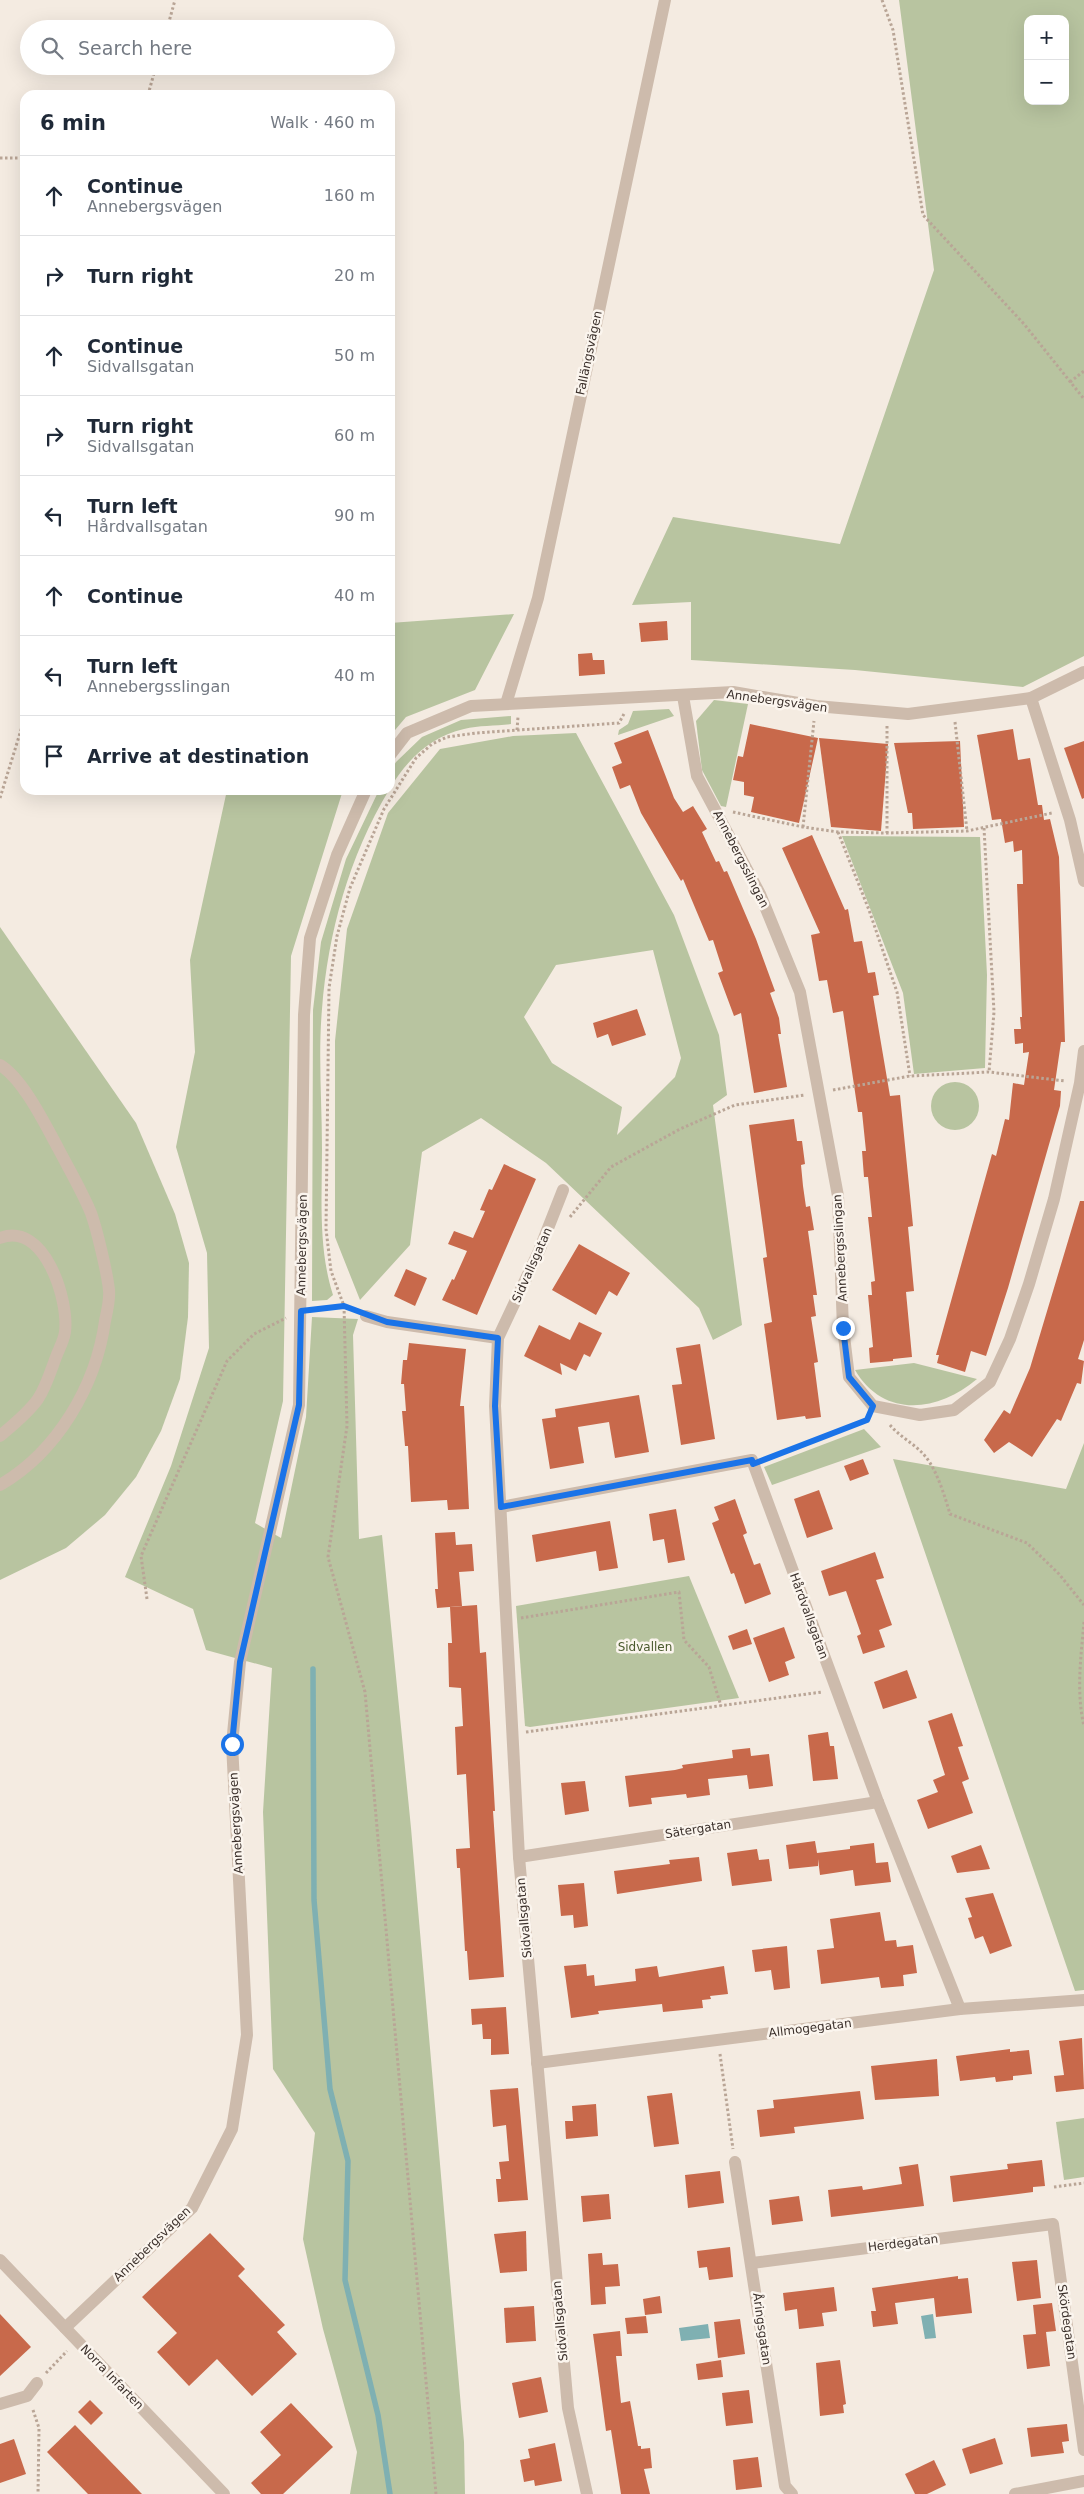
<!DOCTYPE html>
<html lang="en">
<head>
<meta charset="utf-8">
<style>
	body { margin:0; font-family:"DejaVu Sans",sans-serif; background:#f2f2f3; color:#1f2937 }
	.controls { position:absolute; right:15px; top:15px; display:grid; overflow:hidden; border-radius:10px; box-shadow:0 5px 20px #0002 }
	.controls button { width:45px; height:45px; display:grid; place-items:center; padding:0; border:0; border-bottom:1px solid #e0e1e3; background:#fff; color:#1f2937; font:25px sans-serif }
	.stop { position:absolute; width:15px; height:15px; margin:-11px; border:4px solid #1a73e8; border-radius:50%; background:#fff }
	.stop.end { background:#1a73e8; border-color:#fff; box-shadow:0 1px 5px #0008 }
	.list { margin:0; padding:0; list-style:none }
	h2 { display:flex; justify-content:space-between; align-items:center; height:65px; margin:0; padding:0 20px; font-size:21px }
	h2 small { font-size:16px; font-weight:400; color:#747a83 }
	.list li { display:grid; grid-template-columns:32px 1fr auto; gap:15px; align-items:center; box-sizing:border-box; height:80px; padding:0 20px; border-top:1px solid #e0e1e3 }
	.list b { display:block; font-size:19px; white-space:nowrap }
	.list p { margin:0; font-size:16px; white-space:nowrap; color:#747a83 }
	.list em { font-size:16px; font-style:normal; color:#747a83 }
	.icon { flex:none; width:28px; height:28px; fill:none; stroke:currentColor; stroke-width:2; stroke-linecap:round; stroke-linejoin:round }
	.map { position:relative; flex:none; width:1084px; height:2494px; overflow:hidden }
	.search { position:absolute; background:#fff; box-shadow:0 5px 20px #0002; left:20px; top:20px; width:375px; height:55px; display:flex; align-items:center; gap:12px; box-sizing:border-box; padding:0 18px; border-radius:28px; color:#747a83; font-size:19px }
	.panel { position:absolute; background:#fff; box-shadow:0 5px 20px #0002; left:20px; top:90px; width:375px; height:705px; border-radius:15px }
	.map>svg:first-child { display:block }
</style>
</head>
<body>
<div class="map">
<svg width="1084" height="2494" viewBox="0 0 1084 2494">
	<rect width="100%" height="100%" fill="#f4ebe1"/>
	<g fill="#b8c4a0" fill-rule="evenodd">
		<path d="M899,0H1084V656L1023,687L855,670L691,660V602L632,605L673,517L840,544L934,270ZM1028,19H1065V101H1028Z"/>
		<polygon points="514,614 475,690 406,717 390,736 390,623"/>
		<polygon points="714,700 748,704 726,807 721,806 702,770 696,721"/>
		<polygon points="669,709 674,716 618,735 619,730 628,724 633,711"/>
		<path d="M511,716V724C496,726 479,725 464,729C431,736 407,760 390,788V772L396,762L422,737L461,720Z"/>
		<path d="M576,733L674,915L719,1035L727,1095L713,1105L742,1325L713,1340L699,1308L546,1163L481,1118L422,1152L410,1245L360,1300L335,1237V1041L347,929L388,813L440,749L513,736ZM653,950L681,1058L675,1077L617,1135L622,1107L552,1063L524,1017L556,965Z"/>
		<polygon points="227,790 343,790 291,956 283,1401 255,1523 281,1538 306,1417 312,1317 358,1319 353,1335 359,1539 382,1535 411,1828 464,2442 465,2494 350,2494 357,2452 323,2329 303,2239 315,2133 273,2069 263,1812 272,1668 206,1650 193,1609 125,1577 171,1466 209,1348 207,1253 176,1147 195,1052 190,960"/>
		<path d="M379,790H389C349,856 328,933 322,1009C318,1055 322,1103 322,1149C322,1198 318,1248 333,1295L327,1300L312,1301L313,1010L321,942L346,859Z"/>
		<polygon points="842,836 980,837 987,975 985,1068 914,1074 903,993"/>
		<polygon points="0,927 136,1123 175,1214 189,1263 188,1317 180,1379 161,1431 136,1477 105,1515 66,1548 0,1580"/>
		<circle cx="955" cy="1106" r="24"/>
		<path d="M914,1363L977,1379C938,1412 884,1419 855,1370Z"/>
		<polygon points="864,1429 881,1447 772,1485 764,1467"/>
		<polygon points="1084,1443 1084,1990 1075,1991 893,1459 1066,1489"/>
		<polygon points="689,1576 739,1698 530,1727 525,1726 516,1606"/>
		<polygon points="1084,2118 1084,2177 1064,2180 1056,2122"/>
	</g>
	<g fill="#7fb0b2">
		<polygon points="933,2314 936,2338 925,2339 921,2316"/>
		<polygon points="708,2324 710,2338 681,2341 679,2328"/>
	</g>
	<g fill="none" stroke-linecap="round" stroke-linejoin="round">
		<polyline stroke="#7fb0b2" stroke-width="5.5" points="313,1669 314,1900 330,2089 348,2161 345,2280 378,2415 390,2494"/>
	</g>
	<g fill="#c8694b">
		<polygon points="667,621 668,640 641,642 639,623"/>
		<polygon points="592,653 593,660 604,660 605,674 579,676 578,654"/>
		<polygon points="750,724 818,738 799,823 751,812 754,797 744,795 744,782 733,780 738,756 743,757"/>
		<polygon points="1013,729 1018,760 1030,758 1038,805 1042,805 1044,820 1050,819 1059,857 1065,1042 1061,1042 1054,1090 1061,1091 1060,1106 1008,1288 986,1356 971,1351 965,1372 937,1363 939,1355 936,1355 992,1154 996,1156 1005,1119 1009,1120 1013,1083 1024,1085 1029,1052 1023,1053 1023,1043 1015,1044 1014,1029 1021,1029 1020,1017 1022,1017 1017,884 1023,884 1022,850 1014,852 1013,841 1005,843 1001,819 992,820 977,735"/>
		<polygon points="648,730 674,798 683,812 693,806 707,829 702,832 716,862 719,861 724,872 727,871 756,939 775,991 770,993 779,1018 781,1034 778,1034 787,1087 754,1093 741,1013 734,1016 718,973 723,971 713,940 709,941 683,879 681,881 641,813 630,785 620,789 612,767 622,763 614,743"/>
		<polygon points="819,738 888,744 881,831 831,827"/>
		<polygon points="960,741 964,827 913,829 912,813 908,813 894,743"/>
		<polygon points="1084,741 1084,798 1082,799 1064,748"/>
		<polygon points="812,835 845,910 848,909 854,942 862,941 868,973 875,972 879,995 873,996 890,1096 900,1095 913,1226 908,1227 914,1291 906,1292 912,1357 893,1359 893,1361 870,1363 869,1348 873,1347 868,1295 872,1295 871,1282 875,1281 868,1217 872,1217 868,1177 864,1177 862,1151 866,1151 862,1112 858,1112 843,1011 833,1013 827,980 819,981 811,935 820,933 782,848"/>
		<polygon points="637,1009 646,1035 612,1046 608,1034 597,1038 593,1023"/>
		<polygon points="794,1119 797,1141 802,1141 805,1164 801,1165 803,1186 806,1207 810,1206 814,1230 808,1231 817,1295 813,1295 816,1316 811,1317 818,1362 814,1363 821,1417 806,1419 805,1416 777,1420 764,1324 772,1322 763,1258 767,1257 749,1125"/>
		<polygon points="504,1164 536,1179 477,1315 442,1300 452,1279 454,1280 467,1251 448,1244 454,1231 473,1238 485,1211 480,1210 489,1189 492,1190"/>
		<polygon points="1080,1201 1084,1201 1084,1340 1078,1359 1084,1361 1081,1384 1077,1383 1061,1421 1057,1419 1032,1457 1009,1442 994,1453 984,1440 1004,1410 1010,1414 1030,1368"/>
		<polygon points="579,1244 630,1273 617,1296 609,1291 596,1315 552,1290"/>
		<polygon points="406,1269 427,1278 415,1306 394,1296"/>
		<polygon points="579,1322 602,1333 590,1357 584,1354 576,1371 560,1363 562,1375 524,1356 539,1325 570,1340"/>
		<polygon points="409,1343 466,1349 460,1406 464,1406 469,1509 448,1510 447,1500 411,1502 408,1446 405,1446 402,1411 406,1411 404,1384 401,1384 403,1360 407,1360"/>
		<polygon points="700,1344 715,1439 681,1445 672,1385 682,1384 676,1348"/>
		<polygon points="639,1395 649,1452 615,1458 609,1422 578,1427 584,1463 550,1469 542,1419 556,1417 555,1409"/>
		<polygon points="863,1459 869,1474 850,1481 844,1466"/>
		<polygon points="819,1490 833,1529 807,1538 794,1499"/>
		<polygon points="735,1499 747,1533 743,1535 754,1565 760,1563 771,1594 745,1604 734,1573 731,1574 712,1523 719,1520 714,1507"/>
		<polygon points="676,1509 685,1560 668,1563 664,1539 653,1541 649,1514"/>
		<polygon points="610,1521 618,1568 599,1571 596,1551 536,1562 532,1535"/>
		<polygon points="455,1532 456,1545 472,1544 474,1571 459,1572 462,1606 437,1608 435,1589 438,1589 435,1533"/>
		<polygon points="875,1552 884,1578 876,1580 892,1625 879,1630 885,1647 863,1654 857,1636 861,1634 846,1591 829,1596 821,1571"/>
		<polygon points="477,1605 480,1653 486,1652 495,1811 493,1811 504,1977 469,1980 467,1951 465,1951 460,1868 457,1868 456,1849 470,1848 466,1774 457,1775 455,1727 463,1726 461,1688 449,1687 448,1643 452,1643 450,1607"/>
		<polygon points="784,1627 795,1658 785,1662 789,1675 769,1682 753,1638"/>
		<polygon points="747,1629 752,1644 733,1650 728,1636"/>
		<polygon points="907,1670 917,1698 883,1709 874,1682"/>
		<polygon points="952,1713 963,1746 958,1747 969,1779 962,1782 973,1813 928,1829 917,1800 938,1792 933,1780 945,1775 928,1721"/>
		<polygon points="828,1732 830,1746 834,1746 838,1779 813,1781 808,1735"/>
		<polygon points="750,1748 751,1756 769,1754 773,1786 749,1789 747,1775 708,1779 710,1795 687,1798 686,1794 651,1798 652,1804 629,1807 625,1776 675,1770 683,1768 682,1765 733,1758 732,1750"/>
		<polygon points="585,1781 589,1811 565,1815 561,1783"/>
		<polygon points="815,1841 817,1853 850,1849 850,1846 874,1843 876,1863 888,1862 891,1882 855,1886 853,1870 820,1875 818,1859 818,1866 789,1869 786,1845"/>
		<polygon points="981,1845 990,1869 957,1873 951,1856"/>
		<polygon points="757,1849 759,1860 769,1859 772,1881 732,1886 727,1853"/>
		<polygon points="699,1857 702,1881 617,1894 614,1871 670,1864 669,1860"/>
		<polygon points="584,1883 588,1926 574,1928 573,1915 561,1916 558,1885"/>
		<polygon points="993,1893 1012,1946 990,1954 983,1936 975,1939 968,1918 972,1917 965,1898"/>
		<polygon points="880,1912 885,1941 896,1940 897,1947 913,1945 917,1973 903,1975 904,1986 881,1988 879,1977 821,1984 817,1950 834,1948 830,1919"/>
		<polygon points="787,1946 790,1988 774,1990 771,1970 755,1972 752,1950"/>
		<polygon points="586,1964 587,1976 594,1975 595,1986 636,1981 635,1969 657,1966 659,1977 724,1966 728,1994 710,1996 711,1999 702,2000 703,2008 663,2012 662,2004 598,2011 599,2014 571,2018 564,1966"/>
		<polygon points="506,2007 509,2054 491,2055 491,2039 483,2039 482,2024 472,2025 471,2009"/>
		<polygon points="1082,2038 1084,2089 1056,2092 1054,2076 1064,2075 1059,2041"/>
		<polygon points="1010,2049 1010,2052 1029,2050 1032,2074 1013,2076 1013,2080 996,2082 995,2077 960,2081 956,2056"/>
		<polygon points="937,2059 939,2096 875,2100 871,2066"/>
		<polygon points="518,2088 528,2200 498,2202 496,2179 501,2179 499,2162 509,2161 506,2125 493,2127 490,2090"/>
		<polygon points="860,2091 864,2119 794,2127 795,2133 760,2137 757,2110 774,2108 773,2100"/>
		<polygon points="672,2093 679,2144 654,2147 647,2096"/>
		<polygon points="596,2104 598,2136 566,2139 565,2121 573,2121 572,2106"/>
		<polygon points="1042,2160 1045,2186 1033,2187 1033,2192 953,2202 950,2176 1008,2169 1007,2164"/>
		<polygon points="918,2164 924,2206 831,2217 828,2190 862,2186 863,2190 902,2184 899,2167"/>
		<polygon points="720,2171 724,2203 688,2208 685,2175"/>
		<polygon points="609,2194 611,2219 583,2222 581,2196"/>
		<polygon points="799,2196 803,2221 772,2225 769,2200"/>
		<polygon points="526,2231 527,2271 500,2273 494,2234"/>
		<polygon points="210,2233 245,2269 238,2276 285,2325 277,2332 297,2354 252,2396 217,2359 189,2386 157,2352 177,2333 142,2297"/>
		<polygon points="730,2247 733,2277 709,2280 707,2267 699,2268 697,2251"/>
		<polygon points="602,2253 603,2265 618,2264 620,2286 605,2287 606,2304 591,2305 588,2254"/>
		<polygon points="1037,2260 1041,2298 1017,2301 1012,2262"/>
		<polygon points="958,2276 958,2279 968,2278 972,2313 936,2317 934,2298 895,2303 898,2324 873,2327 871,2311 876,2311 872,2288"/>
		<polygon points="834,2287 837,2311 822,2313 824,2326 799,2329 797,2309 785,2311 783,2293"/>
		<polygon points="660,2296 662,2313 645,2315 643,2299"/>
		<polygon points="1052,2303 1056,2331 1046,2332 1050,2366 1027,2369 1023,2335 1036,2334 1033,2305"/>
		<polygon points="534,2306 536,2341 506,2343 504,2308"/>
		<polygon points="0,2314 31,2347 0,2376"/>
		<polygon points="646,2316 648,2333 627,2334 625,2318"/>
		<polygon points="740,2319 745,2354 718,2358 714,2322"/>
		<polygon points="620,2331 622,2356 616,2356 621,2403 630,2401 638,2446 641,2446 641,2449 650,2448 652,2468 644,2469 650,2494 621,2494 611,2430 606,2431 593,2334"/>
		<polygon points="721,2360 723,2377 698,2380 696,2364"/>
		<polygon points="840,2360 846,2404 843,2405 844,2413 820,2416 816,2363"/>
		<polygon points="541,2377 548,2412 519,2418 512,2383"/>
		<polygon points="749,2390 753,2423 726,2426 722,2393"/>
		<polygon points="90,2400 103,2413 91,2425 78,2412"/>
		<polygon points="291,2403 333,2447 283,2494 261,2494 251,2483 281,2455 260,2432"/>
		<polygon points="1067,2424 1069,2441 1062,2442 1064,2453 1031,2457 1027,2428"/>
		<polygon points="75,2425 142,2494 88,2494 47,2452"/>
		<polygon points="995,2438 1003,2464 970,2474 962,2449"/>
		<polygon points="14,2439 26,2474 0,2483 0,2444"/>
		<polygon points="555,2443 562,2481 535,2486 534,2480 524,2482 520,2460 530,2458 528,2449"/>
		<polygon points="758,2457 762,2487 736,2490 733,2460"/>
		<polygon points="934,2460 946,2485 927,2494 915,2494 905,2474"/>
	</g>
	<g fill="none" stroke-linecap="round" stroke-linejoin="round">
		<g stroke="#b9a596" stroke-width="3" stroke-dasharray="2.5 2.5" stroke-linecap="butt">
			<polyline points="882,0 893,30 923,215 1024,324 1084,399"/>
			<polyline points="167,29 175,0"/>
			<polyline points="148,95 156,66"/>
			<polyline points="0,158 25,158"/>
			<polyline points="1070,382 1084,371"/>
			<polyline points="955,722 967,831"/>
			<polyline points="887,726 887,833"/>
			<polyline points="517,730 518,717"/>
			<polyline points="0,798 25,717"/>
			<polyline points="733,812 803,827 838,832 887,833 967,831 1052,813"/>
			<polyline points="803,827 814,721"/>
			<polyline points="984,828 994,1012 989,1072"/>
			<polyline points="838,832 869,910 897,992 910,1076"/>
			<polyline points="833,1090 910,1076 989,1072 1065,1081"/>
			<polyline points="570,1217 611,1167 680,1129 735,1105 805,1095"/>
			<polyline points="316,1309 344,1306 354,1310"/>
			<path d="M890,1425C900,1437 915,1444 925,1456C937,1470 945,1497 950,1514L1027,1543L1059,1574L1084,1605"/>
			<polyline points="768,1459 867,1420"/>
			<polyline points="147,1599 141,1556 227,1361 254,1334 286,1318"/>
			<polyline points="521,1618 679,1592 684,1640 709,1667 721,1706"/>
			<path d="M1084,1622C1081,1656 1076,1692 1084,1726"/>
			<polyline points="526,1732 822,1692"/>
			<polyline points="720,2054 733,2149"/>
			<polyline points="1054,2187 1084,2183"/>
			<polyline points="46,2373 67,2351"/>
			<polyline points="33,2410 39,2428 38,2494"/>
			<polyline points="436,2494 365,1692 328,1557 347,1426 344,1306 331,1271 326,1229 329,988 337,936 350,888 384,809 416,758 432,744 447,737 476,733 619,723 625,712"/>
		</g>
		<g stroke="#cdbbac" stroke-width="12">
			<polyline points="683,696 697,776 760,894 800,992 838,1196 843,1328 849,1377 873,1406 920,1415 954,1410 990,1382 1010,1339 1029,1284 1054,1199 1080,1083 1084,1051"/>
			<polyline points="1031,698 1070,820 1084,881"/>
			<polyline points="506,704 538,598 665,0"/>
			<polyline points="390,755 407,733 471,706 733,692 816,706 908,714 1031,698 1084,672"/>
			<path d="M0,1065C23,1079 45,1124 58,1148C69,1169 82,1191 91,1213C97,1230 107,1272 109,1290C110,1300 107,1311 105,1321C96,1386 57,1452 0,1485"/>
			<polyline points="563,1190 539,1251 498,1338 495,1406 519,1857 568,2408 587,2494"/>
			<path d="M0,1238C44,1221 69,1299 65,1332C64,1340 59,1349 56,1357C51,1370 46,1387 38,1399C28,1413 13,1425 0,1436"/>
			<polyline points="366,1316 387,1322 498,1338"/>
			<polyline points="501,1507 752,1460 878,1802 960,2009"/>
			<polyline points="519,1857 878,1802"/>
			<polyline points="537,2063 960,2009 1084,2000"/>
			<polyline points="735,2162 785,2486 792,2494"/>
			<polyline points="0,2260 224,2494"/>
			<polyline points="752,2263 1053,2224 1084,2450"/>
			<polyline points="65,2328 192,2208 232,2129 247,2035 232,1744 240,1662 299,1405 304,1015 310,938 337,855 366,790"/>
			<polyline points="0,2404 27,2396 37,2383"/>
			<polyline points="1015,2494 1084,2481"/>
		</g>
	</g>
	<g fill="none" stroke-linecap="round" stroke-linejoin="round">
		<polyline stroke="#1a73e8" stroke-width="6" points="232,1744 240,1662 299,1405 301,1311 344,1306 387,1322 498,1338 495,1406 501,1507 752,1460 753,1464 867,1420 873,1406 849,1377 843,1328"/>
	</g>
	<g text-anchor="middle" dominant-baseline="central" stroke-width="5" stroke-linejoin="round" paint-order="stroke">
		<g font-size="12" fill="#3b302b" stroke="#fbf5ee">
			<text transform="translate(589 353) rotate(-78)">Fallängsvägen</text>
			<text transform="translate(777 701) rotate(8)">Annebergsvägen</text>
			<text transform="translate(741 859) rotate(63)">Annebergsslingan</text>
			<text transform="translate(302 1245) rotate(-89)">Annebergsvägen</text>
			<text transform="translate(840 1248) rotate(-93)">Annebergsslingan</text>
			<text transform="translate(532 1265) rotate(-66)">Sidvallsgatan</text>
			<text transform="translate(809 1616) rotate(70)">Hårdvallsgatan</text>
			<text transform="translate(236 1823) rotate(-93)">Annebergsvägen</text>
			<text transform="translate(698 1829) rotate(-9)">Sätergatan</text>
			<text transform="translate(524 1918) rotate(-95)">Sidvallsgatan</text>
			<text transform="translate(810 2028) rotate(-7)">Allmogegatan</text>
			<text transform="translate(903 2243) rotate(-7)">Herdegatan</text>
			<text transform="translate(152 2244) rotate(-44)">Annebergsvägen</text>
			<text transform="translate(560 2321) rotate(-95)">Sidvallsgatan</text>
			<text transform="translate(1067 2322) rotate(82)">Skördegatan</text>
			<text transform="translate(762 2329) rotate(82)">Åringsgatan</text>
			<text transform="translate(112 2377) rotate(46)">Norra Infarten</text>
		</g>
		<g font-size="12" fill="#4a5a2e" stroke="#fbf5ee">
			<text x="645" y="1647">Sidvallen</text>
		</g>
	</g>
</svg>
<div class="controls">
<button>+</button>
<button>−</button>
</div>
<div class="stop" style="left:232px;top:1744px"></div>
<div class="stop end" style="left:843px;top:1328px"></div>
<div class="search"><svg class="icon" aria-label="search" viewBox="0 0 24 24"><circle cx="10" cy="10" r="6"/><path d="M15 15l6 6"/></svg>Search here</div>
<section class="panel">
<h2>6 min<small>Walk · 460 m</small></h2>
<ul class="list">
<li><svg class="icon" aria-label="ahead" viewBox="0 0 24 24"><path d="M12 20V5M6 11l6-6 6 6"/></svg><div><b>Continue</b><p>Annebergsvägen</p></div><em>160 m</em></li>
<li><svg class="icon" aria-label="right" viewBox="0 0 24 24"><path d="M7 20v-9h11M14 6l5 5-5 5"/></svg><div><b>Turn right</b></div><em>20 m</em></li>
<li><svg class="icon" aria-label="ahead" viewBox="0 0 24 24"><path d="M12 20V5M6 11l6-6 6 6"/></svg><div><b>Continue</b><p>Sidvallsgatan</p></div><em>50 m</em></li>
<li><svg class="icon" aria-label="right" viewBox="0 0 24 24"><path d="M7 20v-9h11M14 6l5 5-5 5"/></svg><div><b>Turn right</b><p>Sidvallsgatan</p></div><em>60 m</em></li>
<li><svg class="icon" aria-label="left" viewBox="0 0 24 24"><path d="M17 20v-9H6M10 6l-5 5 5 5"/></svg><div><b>Turn left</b><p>Hårdvallsgatan</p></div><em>90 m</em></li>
<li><svg class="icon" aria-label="ahead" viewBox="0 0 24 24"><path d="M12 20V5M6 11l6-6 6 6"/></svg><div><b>Continue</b></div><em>40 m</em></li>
<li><svg class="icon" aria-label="left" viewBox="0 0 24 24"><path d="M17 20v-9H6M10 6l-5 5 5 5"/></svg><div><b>Turn left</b><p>Annebergsslingan</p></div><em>40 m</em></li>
<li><svg class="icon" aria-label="arrive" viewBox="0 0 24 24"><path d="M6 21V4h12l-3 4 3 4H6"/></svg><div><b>Arrive at destination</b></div></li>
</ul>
</section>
</div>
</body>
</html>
